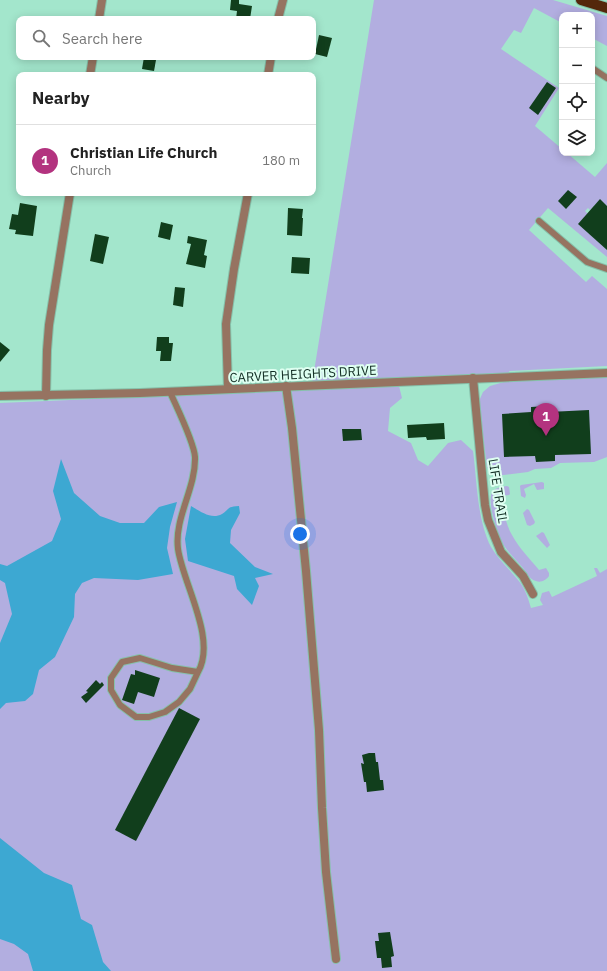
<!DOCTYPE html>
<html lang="en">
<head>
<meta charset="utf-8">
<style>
	body { margin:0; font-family:"IBM Plex Sans",sans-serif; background:#f6f6f6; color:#222 }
	.controls { position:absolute; right:12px; top:12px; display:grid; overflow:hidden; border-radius:8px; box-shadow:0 2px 10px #0003 }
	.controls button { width:36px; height:36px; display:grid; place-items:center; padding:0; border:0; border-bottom:1px solid #e0e0e0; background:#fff; color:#222; font:20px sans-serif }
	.you { position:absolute; left:300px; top:534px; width:14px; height:14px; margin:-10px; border:3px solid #fff; border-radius:50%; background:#1a73e8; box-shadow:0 0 0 6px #1a73e833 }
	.badge { display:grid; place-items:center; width:26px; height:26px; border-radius:50%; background:#b3337f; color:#fff; font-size:13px; font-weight:700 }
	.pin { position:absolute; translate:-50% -33px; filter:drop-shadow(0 1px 2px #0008) }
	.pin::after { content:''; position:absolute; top:21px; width:14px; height:12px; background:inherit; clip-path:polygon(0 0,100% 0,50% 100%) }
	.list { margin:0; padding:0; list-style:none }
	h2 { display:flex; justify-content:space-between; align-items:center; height:52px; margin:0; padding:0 16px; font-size:17px }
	h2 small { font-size:13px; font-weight:400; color:#767676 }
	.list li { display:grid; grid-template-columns:26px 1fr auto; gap:12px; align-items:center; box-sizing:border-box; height:72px; padding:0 16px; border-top:1px solid #e0e0e0 }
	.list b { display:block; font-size:15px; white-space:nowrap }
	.list p { margin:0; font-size:13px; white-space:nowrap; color:#767676 }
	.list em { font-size:13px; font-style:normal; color:#767676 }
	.icon { flex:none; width:22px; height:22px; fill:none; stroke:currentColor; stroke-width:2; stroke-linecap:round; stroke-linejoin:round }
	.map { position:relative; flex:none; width:607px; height:971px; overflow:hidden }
	.search { position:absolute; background:#fff; box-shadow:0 2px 10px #0003; left:16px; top:16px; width:300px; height:44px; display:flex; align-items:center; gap:10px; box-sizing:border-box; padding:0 14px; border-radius:8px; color:#767676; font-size:15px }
	.panel { position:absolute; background:#fff; box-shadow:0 2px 10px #0003; left:16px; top:72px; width:300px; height:124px; border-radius:8px }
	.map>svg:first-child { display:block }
</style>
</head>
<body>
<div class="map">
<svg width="607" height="971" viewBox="0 0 607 971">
	<rect width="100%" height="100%" fill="#a3e6cc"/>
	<g fill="#b2aee0">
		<polygon points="374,0 553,0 607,16 607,46 592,38 592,15 562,15 562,23 534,8 521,33 514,30 501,49 559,88 535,126 562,149 562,153 567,153 595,177 607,163 607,206 600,200 590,210 588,208 585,211 588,214 579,224 607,250 607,257 548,208 529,230 586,282 592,276 607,289 607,366 509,371 510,376 312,384"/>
		<polygon points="607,376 607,457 594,462 560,463 551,468 535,469 528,472 495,476 489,471 487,467 479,401 483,392 490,386 511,380"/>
		<path d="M399,386L402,398L390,408L388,431L411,443L418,460L428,466L448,443L461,440L473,451C477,481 477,520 491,547C498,559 509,569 518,580C525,588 528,598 531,608L543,605L540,600L542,593L549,591L552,597L597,576L594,568H597L600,573L607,569V971H0V403Z"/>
		<polygon points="542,482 544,483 544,489 537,490 534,484 524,489 526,495 525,498 521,496 520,486 521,485"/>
		<path d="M507,486L509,487L510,494L509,495L502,496C503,509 505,523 512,535C519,548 530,559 539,570L546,568L549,573V576C546,580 541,583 536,581C530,580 527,573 523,568C517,561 510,554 505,547C499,538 485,500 493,491C497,487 502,487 507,486Z"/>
		<polygon points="527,509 529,510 535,522 534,524 530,526 527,525 523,513"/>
		<polygon points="542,532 544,533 550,545 547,548 536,536"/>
	</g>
	<g fill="#3da8d2">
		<polygon points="61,459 74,493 100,516 120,523 144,523 159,507 177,502 170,527 167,548 173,574 138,580 94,578 82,583 75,594 74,617 55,657 39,670 33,694 25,701 6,703 0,709 0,643 12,614 5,583 0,580 0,564 7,566 52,541 61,519 53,491"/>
		<path d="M191,506C200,511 211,520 222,514C231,508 226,507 239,506L240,513L231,530L230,543L255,567L273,574L255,578L259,586L252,605L237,589L234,576L188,561L185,539Z"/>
		<polygon points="0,838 44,873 72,885 81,919 92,925 103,962 111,971 33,971 28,954 14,944 0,939"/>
	</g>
	<g fill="#113e1c">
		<polygon points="231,0 239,0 239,4 252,6 250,19 236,19 237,11 230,10"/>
		<polygon points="319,35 332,38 327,57 315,54"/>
		<polygon points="144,57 156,60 154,71 142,69"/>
		<polygon points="547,82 556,88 538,115 529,108"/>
		<polygon points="568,190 577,197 566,209 558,201"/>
		<polygon points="600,199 607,206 607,250 578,224"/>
		<polygon points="20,203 37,206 33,236 15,234 16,230 9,229 12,214 18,215"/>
		<polygon points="288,208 303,209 302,218 303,218 302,236 287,235"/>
		<polygon points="161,222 173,225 170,240 158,237"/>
		<polygon points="95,234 109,237 103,264 90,261"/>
		<polygon points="188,236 207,240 204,255 207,256 205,268 186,264 191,244 187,243"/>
		<polygon points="292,257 310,258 309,274 291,273"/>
		<polygon points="175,287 185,288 183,307 173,305"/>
		<polygon points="157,337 169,337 169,343 173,343 171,361 160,361 161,351 156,351"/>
		<polygon points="0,342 10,350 0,362"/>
		<polygon points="548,406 549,412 589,410 591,454 555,455 555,461 536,462 535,456 504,457 502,414 531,412 531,407"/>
		<polygon points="444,423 445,439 427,440 426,437 408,438 407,425"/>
		<polygon points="342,429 361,429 362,440 343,441"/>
		<polygon points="135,670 160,678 154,697 138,692 134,704 122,700 131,674 135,675"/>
		<polygon points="96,680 100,684 102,682 104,685 86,703 81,697 88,692 86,691"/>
		<polygon points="179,708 200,719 136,841 115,830"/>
		<polygon points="369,753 375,753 376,762 378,762 380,780 383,780 384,790 367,792 366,782 364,782 361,763 364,764 362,755"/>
		<polygon points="390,932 394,956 391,957 392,967 382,968 381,958 377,958 375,941 379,941 378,933"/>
	</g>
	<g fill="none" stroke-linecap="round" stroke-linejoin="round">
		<defs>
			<g id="service">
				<polyline points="592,68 607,78"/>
				<polyline points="539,221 587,262 607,269"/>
				<path d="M170,392C177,408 194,442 195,457C196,488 174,518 178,549C183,584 217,639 198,672L172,668L140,658L122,662L111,678V690L120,705L136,717H149L165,712L179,702L190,689L198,672"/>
			</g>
			<g id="minor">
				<polyline points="99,19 102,0"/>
				<polyline points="278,19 283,0"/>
				<polyline points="90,75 93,57"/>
				<polyline points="268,75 271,57"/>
				<polyline points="473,378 485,505 488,520 501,552 523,576 533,594"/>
				<polyline points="286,386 292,428 306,571 319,730 322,808 326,872 336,959"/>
				<polyline points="228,389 226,324 234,269 248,193"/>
				<polyline points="46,396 47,350 49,325 70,193"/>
			</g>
			<polyline id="tertiary" points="0,396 140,393 607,373"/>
			<polyline id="primary" points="581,0 607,8"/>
		</defs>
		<use href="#service" stroke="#86c1aa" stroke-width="8"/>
		<use href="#minor" stroke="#86c1aa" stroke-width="10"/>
		<use href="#tertiary" stroke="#86c1aa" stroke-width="10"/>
		<use href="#primary" stroke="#86c1aa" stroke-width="12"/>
		<use href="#service" stroke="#967361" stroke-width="6"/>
		<use href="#minor" stroke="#967361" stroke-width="8"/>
		<use href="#tertiary" stroke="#967361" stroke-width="8"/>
		<use href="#primary" stroke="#54270b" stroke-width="10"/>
	</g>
	<g text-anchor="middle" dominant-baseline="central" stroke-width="4" stroke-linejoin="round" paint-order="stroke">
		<g font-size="13" fill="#122e24" stroke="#defff1">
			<text transform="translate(303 374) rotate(-3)">CARVER HEIGHTS DRIVE</text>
			<text transform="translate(498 491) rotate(81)">LIFE TRAIL</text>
		</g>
	</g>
</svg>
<div class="controls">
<button>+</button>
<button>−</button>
<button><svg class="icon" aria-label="locate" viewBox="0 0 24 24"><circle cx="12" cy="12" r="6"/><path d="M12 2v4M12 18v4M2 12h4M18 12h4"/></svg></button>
<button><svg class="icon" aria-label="layers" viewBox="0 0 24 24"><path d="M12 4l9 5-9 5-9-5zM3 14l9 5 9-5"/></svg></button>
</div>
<div class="you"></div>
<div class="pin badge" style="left:546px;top:436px">1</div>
<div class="search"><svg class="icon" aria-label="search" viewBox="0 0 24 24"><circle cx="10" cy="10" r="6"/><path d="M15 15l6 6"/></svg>Search here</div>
<section class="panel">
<h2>Nearby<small></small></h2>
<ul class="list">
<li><span class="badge">1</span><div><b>Christian Life Church</b><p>Church</p></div><em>180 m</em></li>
</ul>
</section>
</div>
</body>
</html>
